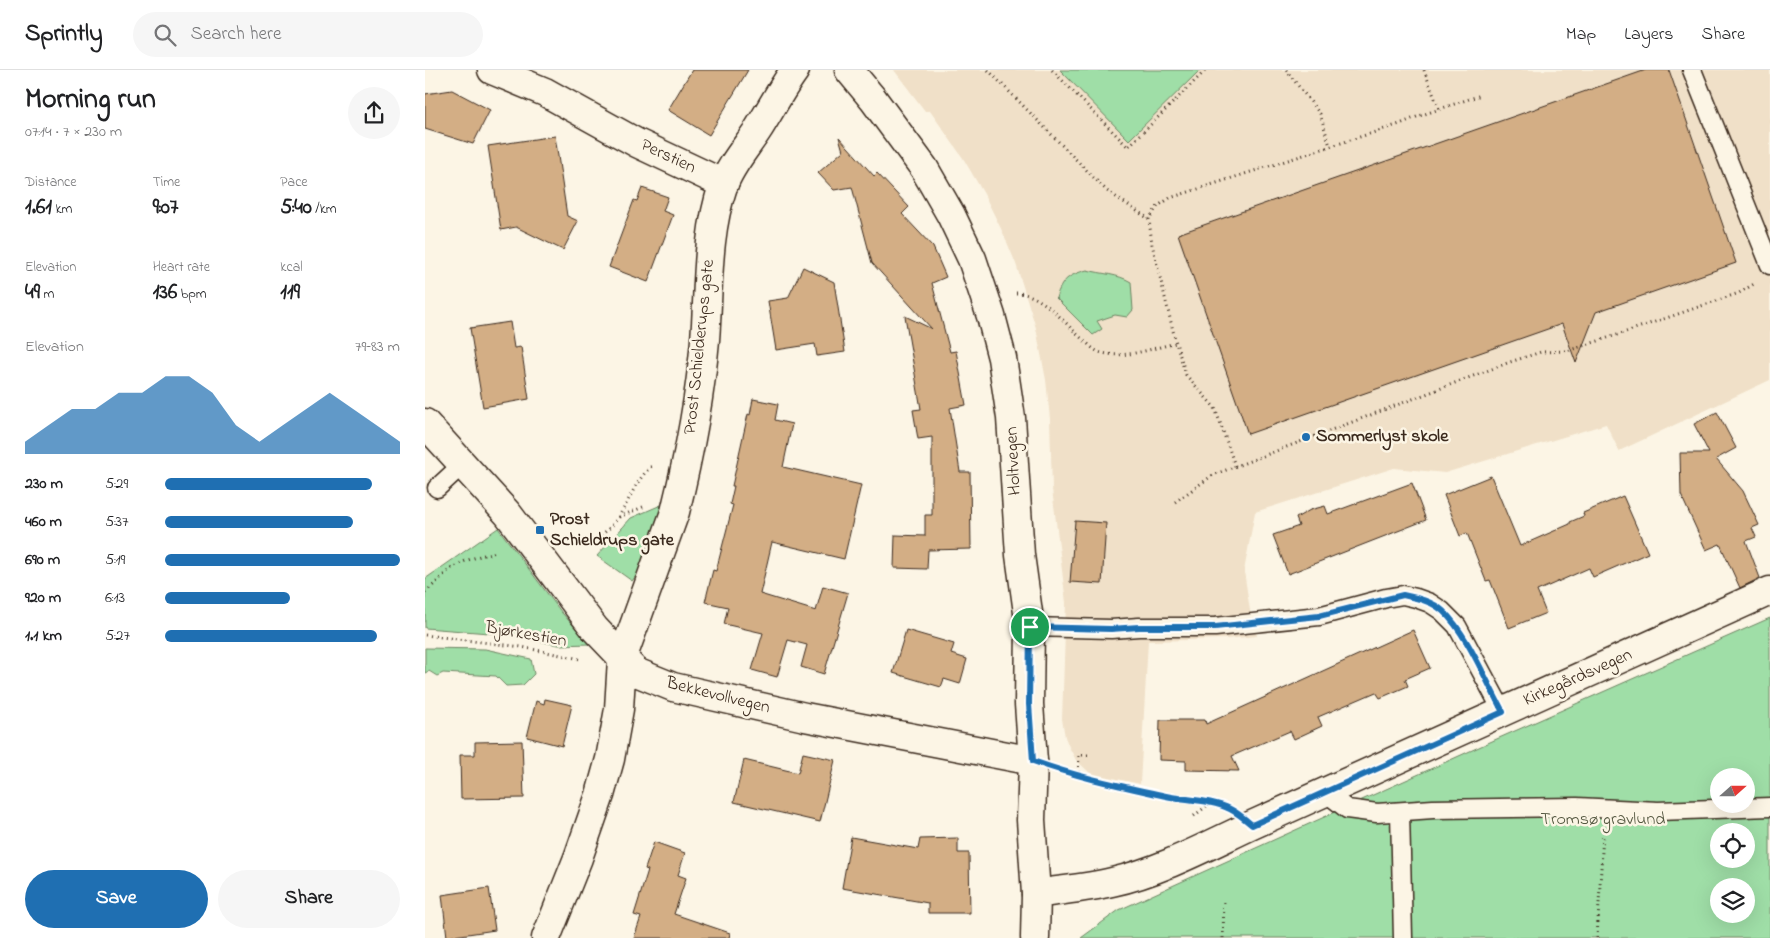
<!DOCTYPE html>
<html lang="en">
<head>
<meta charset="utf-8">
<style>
	:root { --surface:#fff; --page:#f6f6f6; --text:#202124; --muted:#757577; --line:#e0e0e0; --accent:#1f6fb2 }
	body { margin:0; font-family:"Indie Flower",sans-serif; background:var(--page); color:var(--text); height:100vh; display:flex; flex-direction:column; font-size:19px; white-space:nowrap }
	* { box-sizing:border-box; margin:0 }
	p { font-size:16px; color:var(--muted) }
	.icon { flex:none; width:28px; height:28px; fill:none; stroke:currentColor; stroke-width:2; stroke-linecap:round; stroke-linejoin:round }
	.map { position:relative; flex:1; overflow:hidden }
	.sheet { display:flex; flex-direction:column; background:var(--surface); width:425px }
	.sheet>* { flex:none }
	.needle { width:32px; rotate:69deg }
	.fabs { position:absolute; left:1285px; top:698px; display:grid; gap:10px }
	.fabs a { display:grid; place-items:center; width:45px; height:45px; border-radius:50%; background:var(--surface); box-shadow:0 5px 20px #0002; font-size:25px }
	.pin { position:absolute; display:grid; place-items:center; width:42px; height:42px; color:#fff; margin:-21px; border:2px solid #fff; border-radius:50%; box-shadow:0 1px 5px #0007 }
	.round { display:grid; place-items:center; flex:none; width:52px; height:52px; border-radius:26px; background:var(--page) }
	.head { display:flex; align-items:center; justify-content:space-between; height:85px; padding:0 25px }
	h1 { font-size:28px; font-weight:700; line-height:38px }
	.metrics { display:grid; grid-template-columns:repeat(3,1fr); gap:8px; height:85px; padding:5px 25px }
	.metrics div { display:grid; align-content:center }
	.metrics b { font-size:21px; font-weight:700 }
	.metrics small { font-size:14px; font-weight:400 }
	.metrics p { font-size:14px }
	.chart { height:140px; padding:10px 25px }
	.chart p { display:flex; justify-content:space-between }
	.chart svg { width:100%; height:90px; margin-top:5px; fill:var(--accent); opacity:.7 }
	.button { display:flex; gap:10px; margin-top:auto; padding:10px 25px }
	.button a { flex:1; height:58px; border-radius:30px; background:var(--accent); color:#fff; font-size:20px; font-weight:700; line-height:58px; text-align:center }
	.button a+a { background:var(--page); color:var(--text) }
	ul { padding:0 25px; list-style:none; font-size:16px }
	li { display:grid; grid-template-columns:80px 60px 1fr; align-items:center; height:38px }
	li i { height:12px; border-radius:6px; background:var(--accent) }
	header { display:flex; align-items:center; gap:30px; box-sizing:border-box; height:70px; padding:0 25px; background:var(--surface); border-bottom:1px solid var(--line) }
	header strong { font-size:24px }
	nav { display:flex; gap:28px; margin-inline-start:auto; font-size:18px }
	.search { width:350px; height:45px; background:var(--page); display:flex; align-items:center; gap:12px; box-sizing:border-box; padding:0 18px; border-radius:28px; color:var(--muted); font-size:19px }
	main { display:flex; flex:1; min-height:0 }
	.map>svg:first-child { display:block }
</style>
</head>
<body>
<header>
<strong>Sprintly</strong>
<div class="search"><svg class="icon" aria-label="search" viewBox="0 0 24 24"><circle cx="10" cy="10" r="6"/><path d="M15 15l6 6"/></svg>Search here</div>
<nav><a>Map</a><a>Layers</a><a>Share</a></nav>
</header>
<main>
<section class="sheet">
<div class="head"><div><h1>Morning run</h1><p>07:14 · 7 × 230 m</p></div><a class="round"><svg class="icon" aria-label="share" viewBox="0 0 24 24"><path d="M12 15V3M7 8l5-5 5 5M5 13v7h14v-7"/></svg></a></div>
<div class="metrics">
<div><p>Distance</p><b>1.61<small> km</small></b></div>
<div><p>Time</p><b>9:07</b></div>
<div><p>Pace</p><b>5:40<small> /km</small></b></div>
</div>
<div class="metrics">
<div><p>Elevation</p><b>49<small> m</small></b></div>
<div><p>Heart rate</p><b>136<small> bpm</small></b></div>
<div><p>kcal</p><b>119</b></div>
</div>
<div class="chart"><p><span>Elevation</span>79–83 m</p>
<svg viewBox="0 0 160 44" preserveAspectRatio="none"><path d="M0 44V38L10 30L20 22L30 22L40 14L50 14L60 6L70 6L80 14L90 30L100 38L110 30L120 22L130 14L140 22L150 30L160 38V44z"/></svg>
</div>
<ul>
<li><b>230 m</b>5:29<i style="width:88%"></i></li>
<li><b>460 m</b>5:37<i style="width:80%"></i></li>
<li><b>690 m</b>5:19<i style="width:100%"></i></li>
<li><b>920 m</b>6:13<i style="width:53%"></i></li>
<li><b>1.1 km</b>5:27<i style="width:90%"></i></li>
</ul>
<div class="button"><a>Save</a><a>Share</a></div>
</section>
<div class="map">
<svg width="1345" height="868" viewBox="0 0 1345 868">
	<rect width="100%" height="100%" fill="#fcf5e5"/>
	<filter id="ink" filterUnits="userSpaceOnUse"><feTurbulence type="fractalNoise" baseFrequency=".02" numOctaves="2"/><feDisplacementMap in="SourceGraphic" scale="10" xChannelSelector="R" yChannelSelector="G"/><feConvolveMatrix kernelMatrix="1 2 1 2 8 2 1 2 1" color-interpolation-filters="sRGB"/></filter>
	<g filter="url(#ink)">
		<polygon fill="#f0e0c8" points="469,0 1345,0 1345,310 1194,381 1181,354 1020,403 969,398 830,442 819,501 826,547 832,566 801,569 723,571 715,714 665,703 651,690 644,677 640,667 637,649 641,533 627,419 625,349 621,310 611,258 591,194 579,165 559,124 538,88 505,41 500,41"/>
		<g fill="#9fdea7" stroke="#6d8462" fill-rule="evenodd">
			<polygon points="635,0 775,0 704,70"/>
			<path d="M662,200C677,204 693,204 706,212L708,240L702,247L690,245L672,251L677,259L668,265L631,228C637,209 644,205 662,200Z"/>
			<polygon points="236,435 227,485 207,511 172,486 206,448"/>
			<polygon points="73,458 137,543 165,574 134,575 77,564 0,558 0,509"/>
			<path d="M1345,548V868H656L694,840L1065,672ZM1294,706H1321V734H1294ZM1294,761H1321V789H1294ZM1294,816H1321V844H1294Z"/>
			<polygon points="0,578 60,579 106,589 109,604 98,615 81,616 71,606 18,603 12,606 4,601 0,603"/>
		</g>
		<g fill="#d3ae85" stroke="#3b2a1e">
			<polygon points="267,0 323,0 284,65 243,40"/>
			<polygon points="1221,0 1244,0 1311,193 1171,242 1151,293 1137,254 823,364 753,164"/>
			<polygon points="27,20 65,40 48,74 0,59 0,24"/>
			<polygon points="130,66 142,146 153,151 138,180 91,157 76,160 63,76"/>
			<polygon points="414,67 449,106 452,103 484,137 477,144 508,177 521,207 507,213 525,282 531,281 541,335 525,338 535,402 545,402 546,479 503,480 502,499 469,498 470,465 500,466 500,445 507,445 507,367 493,369 488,340 496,339 480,246 507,259 447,193 427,117 409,120 393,103 418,81"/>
			<polygon points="217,118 243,127 238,141 248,145 223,212 184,197 209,130 212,131"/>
			<polygon points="378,197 409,212 420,282 392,286 390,274 351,280 343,231 363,228"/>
			<polygon points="85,252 89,278 96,277 104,329 58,337 45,258"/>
			<polygon points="328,329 353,334 350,350 367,354 358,397 436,415 419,489 347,472 335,524 391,541 398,516 423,523 399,604 376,597 382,575 363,570 352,607 327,600 338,563 299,554 303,537 280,532 288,500 291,501 308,435 305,434 309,416 307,416 323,344 325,345"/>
			<polygon points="1292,342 1311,378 1291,389 1318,421 1334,455 1327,458 1331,467 1321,471 1335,508 1315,518 1295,474 1281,480 1256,425 1255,383 1284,383 1269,354"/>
			<polygon points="1066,406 1095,476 1145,454 1145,452 1159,446 1158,443 1198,426 1223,483 1168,507 1164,498 1112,521 1121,543 1084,558 1065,510 1061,511 1042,463 1035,466 1019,425"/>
			<polygon points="987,413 1001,450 863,504 848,465 874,456 871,448 885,440 900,436 903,444"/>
			<polygon points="650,451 681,453 677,514 645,512"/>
			<polygon points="481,560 529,574 526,584 542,589 535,614 519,609 516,617 468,603"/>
			<polygon points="988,560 1005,598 980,609 983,616 955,628 951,622 893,647 897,656 869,669 865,661 807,686 814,701 761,700 761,691 734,690 735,650 780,650 781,654"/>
			<polygon points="120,629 147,635 137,676 102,667 111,631 119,634"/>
			<polygon points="97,671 99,728 36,729 35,685 50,685 50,672"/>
			<polygon points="378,683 410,690 395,752 309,732 319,690 373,703"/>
			<polygon points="426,767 493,779 495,769 533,768 533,783 544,783 545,843 503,843 503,833 417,818"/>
			<polygon points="229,772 260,783 253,805 261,808 249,844 305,863 304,868 209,868 216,847 209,845 223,800 220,799"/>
			<polygon points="64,818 70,860 22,867 17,825"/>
		</g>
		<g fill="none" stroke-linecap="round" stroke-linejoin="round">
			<g stroke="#3b2a1e" stroke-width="21">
				<g id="lane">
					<polyline points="1267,0 1345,195"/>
					<polyline points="12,418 38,394"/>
					<polyline points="605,557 686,559 714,557 790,557 894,546 961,528 978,525 991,528 1005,533 1017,541 1032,556 1078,642"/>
					<polyline points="900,722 922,739 952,743 1008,739 1152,737 1233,741 1345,737"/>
					<polyline points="975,742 978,868"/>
				</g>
			</g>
			<g stroke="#3b2a1e" stroke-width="31">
				<g id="street">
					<polyline points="67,0 120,22 212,73 299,114"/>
					<polyline points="424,0 448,29 499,98 526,145 547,189 566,246 577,288 586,348 595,485 605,557 604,634 608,691 606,750 611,824"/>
					<polyline points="0,353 83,444 170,559 211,602 248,617 380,647 608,691"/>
					<path d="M121,868L153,788L175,725L185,689L194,639L197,589L250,442C264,385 275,328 280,270C284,218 281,166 298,116C305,96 320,79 332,61C345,41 356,19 370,0"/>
				</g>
			</g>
			<g stroke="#3b2a1e" stroke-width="31">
				<path id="secondary" d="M610,868L611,824C636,820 662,818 687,812C736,801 782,776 827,755L1345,521"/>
			</g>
			<g stroke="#3b2a1e" stroke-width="3" stroke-dasharray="1 4" stroke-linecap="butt">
				<polyline points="563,0 682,121 724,149"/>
				<polyline points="627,0 703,77 781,0"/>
				<polyline points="861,0 895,44 905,76"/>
				<polyline points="999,0 1014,39"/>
				<path d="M591,223C619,223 641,256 662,273C667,278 671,282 678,283C701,289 728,278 751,273"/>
				<polyline points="810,396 790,338 761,305 751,273 727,174 724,149 733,136 745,128 975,54 994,46 1056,25"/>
				<polyline points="750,432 788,405 1085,292 1116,282 1142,281 1195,264 1314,223 1329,214"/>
				<polyline points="194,447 218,437"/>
				<path d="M148,476C158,473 171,470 180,462C202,444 206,413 228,395"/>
				<path d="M0,522C10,515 18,504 27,498C39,490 57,485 72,482"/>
				<polyline points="0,565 97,577 155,589"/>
				<polyline points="639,703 749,728 794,735"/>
				<polyline points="653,707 654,685 663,685"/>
				<polyline points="769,746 784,734"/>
				<polyline points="798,868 799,828"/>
				<polyline points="1172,868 1178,764"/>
			</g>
			<use href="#lane" stroke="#fcf5e5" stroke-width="18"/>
			<use href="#street" stroke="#fcf5e5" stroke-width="28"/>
			<use href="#secondary" stroke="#fcf5e5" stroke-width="28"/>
		</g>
	</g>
	<g fill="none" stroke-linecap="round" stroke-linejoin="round" filter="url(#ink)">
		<g stroke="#fff" stroke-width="10">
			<path id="route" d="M978,525C992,528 1007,531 1018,541C1042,563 1062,613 1078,642L827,755C820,749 813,743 805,739C788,730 761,730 741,726C696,716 652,707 608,691L604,634L605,557L686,559L714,557H790L894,546Z"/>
		</g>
		<use href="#route" stroke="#1f6fb2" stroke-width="6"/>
	</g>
	<g fill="#1f6fb2" stroke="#fcf5e5" stroke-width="2">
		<circle cx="881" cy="367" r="5"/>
		<rect x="110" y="455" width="10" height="10" rx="2.5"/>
	</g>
	<g text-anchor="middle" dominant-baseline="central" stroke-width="5" stroke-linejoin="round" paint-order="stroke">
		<g font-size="18" fill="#3b2a1e" stroke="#fcf5e5">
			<text transform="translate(243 87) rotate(25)">Perstien</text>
			<text transform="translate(275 277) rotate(-84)">Prost Schielderups gate</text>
			<text transform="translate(589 391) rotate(-93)">Holtvegen</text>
			<text transform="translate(101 565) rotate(10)">Bjørkestien</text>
			<text transform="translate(1153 608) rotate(-24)">Kirkegårdsvegen</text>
			<text transform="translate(293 626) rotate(14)">Bekkevollvegen</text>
		</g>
		<g font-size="18" font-weight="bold" fill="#3b2a1e" stroke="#fcf5e5" text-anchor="start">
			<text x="891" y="367">Sommerlyst skole</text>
			<text x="125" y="450">Prost<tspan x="125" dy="21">Schieldrups gate</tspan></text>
		</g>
		<g font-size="18" fill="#545740" stroke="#fcf5e5">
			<text x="1178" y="750">Tromsø gravlund</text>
		</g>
	</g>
</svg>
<div class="fabs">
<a><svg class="needle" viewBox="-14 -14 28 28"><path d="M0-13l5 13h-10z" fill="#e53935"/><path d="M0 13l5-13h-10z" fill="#757577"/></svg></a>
<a><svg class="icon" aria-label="locate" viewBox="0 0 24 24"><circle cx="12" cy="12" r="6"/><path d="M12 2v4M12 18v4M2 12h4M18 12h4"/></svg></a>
<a><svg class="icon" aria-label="layers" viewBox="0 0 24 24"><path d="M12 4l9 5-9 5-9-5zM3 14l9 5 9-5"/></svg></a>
</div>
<div class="pin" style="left:605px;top:557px;background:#1e9e55"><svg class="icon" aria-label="arrive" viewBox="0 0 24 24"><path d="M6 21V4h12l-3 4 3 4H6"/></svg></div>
</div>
</main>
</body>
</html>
